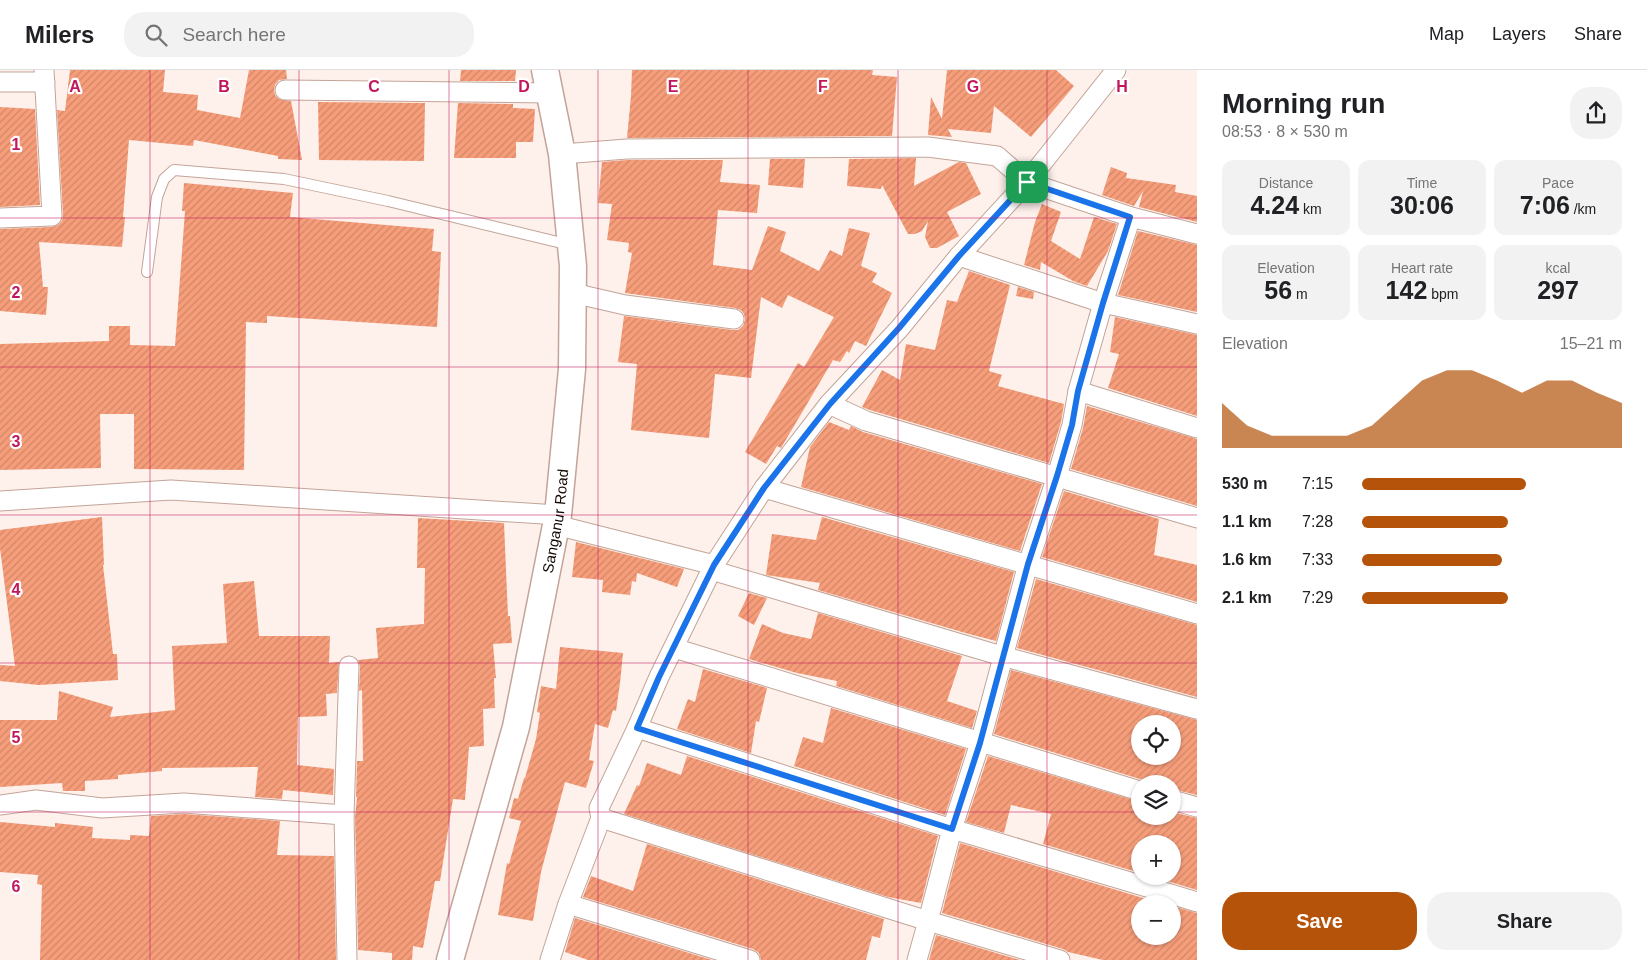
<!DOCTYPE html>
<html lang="en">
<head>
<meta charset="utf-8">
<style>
	:root { --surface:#fff; --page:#f2f2f2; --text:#202124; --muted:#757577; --line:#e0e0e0; --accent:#b45309 }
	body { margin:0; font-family:Arial,sans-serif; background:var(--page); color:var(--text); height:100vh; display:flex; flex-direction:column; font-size:19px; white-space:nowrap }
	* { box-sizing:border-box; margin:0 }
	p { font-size:16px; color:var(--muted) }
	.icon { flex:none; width:28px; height:28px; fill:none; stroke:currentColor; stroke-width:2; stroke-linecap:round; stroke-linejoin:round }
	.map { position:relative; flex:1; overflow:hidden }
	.side { display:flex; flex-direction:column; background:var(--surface); width:450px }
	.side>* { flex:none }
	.fabs { position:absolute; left:1131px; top:645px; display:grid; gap:10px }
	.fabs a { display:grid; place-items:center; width:50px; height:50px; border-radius:50%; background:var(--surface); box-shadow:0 1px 4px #0004; font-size:25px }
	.pin { position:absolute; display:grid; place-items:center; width:42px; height:42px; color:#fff; margin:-21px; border-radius:10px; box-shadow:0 2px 8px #0006 }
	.round { display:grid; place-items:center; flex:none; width:52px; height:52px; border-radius:20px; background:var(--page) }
	.summary { display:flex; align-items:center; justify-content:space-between; height:85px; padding:0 25px }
	h1 { font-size:28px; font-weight:700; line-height:38px }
	.figures { display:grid; grid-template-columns:repeat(3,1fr); gap:8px; height:85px; padding:5px 25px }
	.figures div { display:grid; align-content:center; border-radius:12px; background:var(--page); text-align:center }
	.figures b { font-size:25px; font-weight:700 }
	.figures small { font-size:14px; font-weight:400 }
	.figures p { font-size:14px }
	.chart { height:140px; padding:10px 25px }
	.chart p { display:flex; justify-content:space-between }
	.chart svg { width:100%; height:90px; margin-top:5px; fill:var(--accent); opacity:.7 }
	.primary-button { display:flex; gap:10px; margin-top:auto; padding:10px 25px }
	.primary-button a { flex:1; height:58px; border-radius:20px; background:var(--accent); color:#fff; font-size:20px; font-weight:700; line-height:58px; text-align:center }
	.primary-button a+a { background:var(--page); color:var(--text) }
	ul { padding:0 25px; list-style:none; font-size:16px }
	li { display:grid; grid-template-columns:80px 60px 1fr; align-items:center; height:38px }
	li i { height:12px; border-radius:6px; background:var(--accent) }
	header { display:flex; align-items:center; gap:30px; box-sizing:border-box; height:70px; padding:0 25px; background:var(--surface); border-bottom:1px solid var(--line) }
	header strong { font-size:24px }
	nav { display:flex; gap:28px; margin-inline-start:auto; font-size:18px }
	.search { width:350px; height:45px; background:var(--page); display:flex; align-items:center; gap:12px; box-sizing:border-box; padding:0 18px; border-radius:20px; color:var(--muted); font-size:19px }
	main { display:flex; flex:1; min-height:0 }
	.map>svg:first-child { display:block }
</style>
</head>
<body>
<header>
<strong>Milers</strong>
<div class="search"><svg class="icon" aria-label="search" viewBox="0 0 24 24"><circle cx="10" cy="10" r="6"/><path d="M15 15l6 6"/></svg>Search here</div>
<nav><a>Map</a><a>Layers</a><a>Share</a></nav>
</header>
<main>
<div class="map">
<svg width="1197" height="890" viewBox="0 0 1197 890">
	<defs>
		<pattern id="building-hatch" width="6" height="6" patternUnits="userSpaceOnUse" patternTransform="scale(1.25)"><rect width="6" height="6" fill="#f69d7a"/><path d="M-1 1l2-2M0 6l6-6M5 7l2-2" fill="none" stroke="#d28668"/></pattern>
	</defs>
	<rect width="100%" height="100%" fill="#fef1ec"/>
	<g fill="url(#building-hatch)" fill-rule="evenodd">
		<polygon points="70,0 165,0 163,22 198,25 197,40 240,48 249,0 286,0 287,9 279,10 275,15 274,20 275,25 279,29 291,31 302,90 278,89 278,86 194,70 193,76 129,70 123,147 125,147 122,177 39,172 43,217 48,217 46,245 0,241 0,159 52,157 58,155 62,151 63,145 57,40 65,41"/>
		<polygon points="461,0 516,0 515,11 460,11"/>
		<polygon points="632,0 873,0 872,5 897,7 892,66 627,68 631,26"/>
		<polygon points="947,0 1056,0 1074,16 1031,67 994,36 991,63 948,59 952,67 928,65 931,27 942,49"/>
		<polygon points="318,32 425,33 424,91 319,90"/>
		<polygon points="458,33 513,34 513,38 535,39 533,72 516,72 516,88 454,88"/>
		<polygon points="0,37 35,39 40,135 0,137"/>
		<polygon points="916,88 914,116 959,92 966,93 981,124 947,142 959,166 937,178 930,178 925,167 928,151 922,161 915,164 908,164 882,115 881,119 847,116 849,89"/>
		<polygon points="770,89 805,89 803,118 768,115"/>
		<polygon points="627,90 723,90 720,112 760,115 757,143 718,140 713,195 752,200 768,156 786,162 780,181 819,201 830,180 842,186 849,158 870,163 861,196 877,203 872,212 892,223 866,276 855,271 849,283 847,281 840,292 833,290 781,378 777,376 766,394 745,382 798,293 804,297 834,247 788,225 782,238 761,227 751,308 715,304 709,368 631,360 637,294 618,292 624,246 733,260 738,260 743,256 745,250 744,244 741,240 735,238 625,223 632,183 628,182 629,173 607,170 612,134 598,133 602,92"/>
		<polygon points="1111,97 1127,103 1126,108 1176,115 1175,122 1197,126 1197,152 1139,137 1143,121 1134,136 1102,125"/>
		<polygon points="184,113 293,123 290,147 434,159 432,181 441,182 437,257 267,246 267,253 246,252 244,400 134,399 134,344 100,344 101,398 0,400 0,274 109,271 109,256 130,256 130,275 175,276 185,141 182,141"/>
		<polygon points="1042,134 1061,142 1051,171 1080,189 1094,147 1117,154 1108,181 1087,216 1073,211 1041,192 1040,200 1024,195 1035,152"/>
		<polygon points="1138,161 1197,175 1197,242 1118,225"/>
		<polygon points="969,201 1010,215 989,301 1002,305 998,316 1064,334 1061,352 1049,393 870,340 862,337 882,300 900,310 906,274 935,280 947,230 957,232"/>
		<polygon points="1018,217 1034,222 1033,229 1016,226"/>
		<polygon points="1115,247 1197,265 1197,346 1108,318 1119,284 1110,282"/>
		<polygon points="1087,336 1197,369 1197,436 1071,399 1083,358"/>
		<polygon points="829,352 849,360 851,356 863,362 1042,414 1020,481 801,417 810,377"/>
		<polygon points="1064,421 1159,449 1154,485 1197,495 1197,532 1042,487"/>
		<polygon points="102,447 104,495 103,495 113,584 117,584 118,610 39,615 0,611 0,595 15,596 0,478 0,460"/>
		<polygon points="822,447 1014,502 996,571 969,564 818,520 820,513 766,505 772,464 816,470"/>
		<polygon points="418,448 504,453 508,546 510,546 512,573 493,574 496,608 494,608 495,638 483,639 484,676 469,677 465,730 453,729 440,811 435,811 423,878 413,876 412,890 392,890 392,883 358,880 355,747 357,727 356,727 357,691 363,691 362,620 359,621 360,596 358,590 378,588 376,558 424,554 425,498 417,498"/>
		<polygon points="576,472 684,499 677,517 637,503 636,512 632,511 630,525 602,522 603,510 572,507"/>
		<polygon points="1036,509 1197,555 1197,627 1017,578"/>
		<polygon points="254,511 259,566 330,566 329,593 339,592 337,623 326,624 327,646 298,647 297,695 334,699 333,725 283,720 282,729 255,727 258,697 162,698 162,701 118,705 118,709 85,711 85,721 63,721 62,713 0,717 0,650 57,650 59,621 113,637 110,647 175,640 172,576 227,573 223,514"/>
		<polygon points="749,523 767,528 754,555 738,546"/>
		<polygon points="818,543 962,586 947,631 977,641 972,658 836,616 837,611 797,603 749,589 762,554 783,563 811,569"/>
		<polygon points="560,577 623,583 620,613 616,641 613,640 608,658 595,654 589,690 594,691 586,718 565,712 541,802 533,851 498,845 507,793 509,794 521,751 509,748 514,728 518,729 524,708 525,708 536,669 540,643 537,642 541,616 556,619"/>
		<polygon points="703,599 767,618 759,652 756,651 751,683 677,659 688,629 695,632"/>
		<path d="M1011,600L1197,650V725L1172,719V714H1149L1143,710L994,664ZM1140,654H1172V686H1140Z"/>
		<polygon points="831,638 966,679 945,745 794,696 803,667 823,673"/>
		<polygon points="687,686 938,766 921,833 888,827 624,744 637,715 639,716 647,693 681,705"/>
		<polygon points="988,686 1140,732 1140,746 1172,746 1172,742 1197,748 1197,820 1150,806 1172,806 1172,774 1140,774 1140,803 1043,774 1051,744 1011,735 1004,763 966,752"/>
		<polygon points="184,744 280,751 277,785 334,786 336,890 40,890 42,815 37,814 38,805 0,802 0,752 55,757 55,753 93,757 92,768 130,770 130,765 149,766 151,746"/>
		<polygon points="960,773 1163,834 1140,834 1140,866 1172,866 1172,836 1197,843 1197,890 1103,890 1068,882 1063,879 942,843"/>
		<polygon points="647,774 884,849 880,868 872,866 866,890 761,890 759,883 753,879 583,827 591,806 633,821"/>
		<polygon points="575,848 712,890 588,890 565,882"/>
		<polygon points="936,865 1020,890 929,890"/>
	</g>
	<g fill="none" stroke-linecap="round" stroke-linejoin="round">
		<g stroke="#c3a498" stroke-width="12">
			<polyline id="service" points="147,202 157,127 164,109 174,100 284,109 388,131 570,175"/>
		</g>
		<g stroke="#c3a498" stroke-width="21">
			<g id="minor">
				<polyline points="0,12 45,12"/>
				<polyline points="285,20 550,23"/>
				<polyline points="562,84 627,79 928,77 997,86 1027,112 1131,147 1103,233 1078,321 1072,355 1057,406 1028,494 980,673 952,759 928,851 917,890"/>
				<polyline points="1131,147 1197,164"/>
				<polyline points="0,148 52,146 44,0"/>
				<polyline points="959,186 1103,233 1197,254"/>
				<polyline points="573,223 625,235 734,249"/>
				<polyline points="1078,321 1197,358"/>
				<polyline points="829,334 866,351 1197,448"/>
				<polyline points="764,418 1197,544"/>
				<polyline points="0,431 171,420 558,445"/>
				<polyline points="556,455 714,495"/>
				<polyline points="711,500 1002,586 1197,639"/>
				<polyline points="674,578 1140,721"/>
				<polyline points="637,658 952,759 1197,832"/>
				<polyline points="1172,730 1197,737"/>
				<polyline points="0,735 36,730 102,738 184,733 344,745"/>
				<polyline points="601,748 928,851 1060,890"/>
				<polyline points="568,834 750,890"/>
				<polyline points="347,890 344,745 349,596"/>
				<polyline points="550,890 568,834 601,748 599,738 637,658 659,607 714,495 764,418 829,334 899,259 959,186 1027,112 1116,0"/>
			</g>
		</g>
		<g stroke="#c3a498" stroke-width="29">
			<g id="secondary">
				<path id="s1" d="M450,890L516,657L558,445L572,299L573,196L562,84L545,0"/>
			</g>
		</g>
		<use href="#service" stroke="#fff" stroke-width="10"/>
		<use href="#minor" stroke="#fff" stroke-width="19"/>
		<use href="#secondary" stroke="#fff" stroke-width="26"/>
	</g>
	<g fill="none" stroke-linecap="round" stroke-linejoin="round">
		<g stroke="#fff" stroke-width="10">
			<polygon id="route" points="1027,112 1130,147 1103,233 1078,321 1072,355 1057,406 1028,494 980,673 952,759 637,658 659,607 714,495 764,418 830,334 899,258 959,186"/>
		</g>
		<use href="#route" stroke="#1a73e8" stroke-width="6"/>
	</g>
	<path fill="none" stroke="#c2185b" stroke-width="1" stroke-opacity="0.55" d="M150,0V890M299,0V890M449,0V890M598,0V890M748,0V890M898,0V890M1047,0V890M0,148H1197M0,297H1197M0,445H1197M0,593H1197M0,742H1140M1172,742H1197"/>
	<g text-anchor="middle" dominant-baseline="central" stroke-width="4.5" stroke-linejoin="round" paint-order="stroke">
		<g font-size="15" fill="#140a06" stroke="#fff">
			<text stroke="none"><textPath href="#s1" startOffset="452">Sanganur Road</textPath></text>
		</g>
	</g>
	<g font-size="16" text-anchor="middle" font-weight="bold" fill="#c2185b" stroke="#fff" stroke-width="4.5" stroke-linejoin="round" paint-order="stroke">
		<text x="75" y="22">A</text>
		<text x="224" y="22">B</text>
		<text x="374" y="22">C</text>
		<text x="524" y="22">D</text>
		<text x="673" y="22">E</text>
		<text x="823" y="22">F</text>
		<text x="973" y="22">G</text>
		<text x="1122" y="22">H</text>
		<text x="16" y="80">1</text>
		<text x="16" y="228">2</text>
		<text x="16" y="377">3</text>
		<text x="16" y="525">4</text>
		<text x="16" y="673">5</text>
		<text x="16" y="822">6</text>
	</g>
</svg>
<div class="fabs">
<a><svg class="icon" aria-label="locate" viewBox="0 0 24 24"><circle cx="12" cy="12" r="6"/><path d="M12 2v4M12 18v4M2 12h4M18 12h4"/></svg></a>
<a><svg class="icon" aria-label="layers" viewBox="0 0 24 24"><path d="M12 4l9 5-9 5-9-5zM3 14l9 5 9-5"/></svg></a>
<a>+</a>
<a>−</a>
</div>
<div class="pin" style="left:1027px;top:112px;background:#1e9e55"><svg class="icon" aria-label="arrive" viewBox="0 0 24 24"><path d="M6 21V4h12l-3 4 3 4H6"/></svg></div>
</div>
<section class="side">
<div class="summary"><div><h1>Morning run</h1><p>08:53 · 8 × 530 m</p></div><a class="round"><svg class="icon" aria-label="share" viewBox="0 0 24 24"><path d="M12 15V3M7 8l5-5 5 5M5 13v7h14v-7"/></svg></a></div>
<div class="figures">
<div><p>Distance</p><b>4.24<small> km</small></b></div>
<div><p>Time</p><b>30:06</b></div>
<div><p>Pace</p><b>7:06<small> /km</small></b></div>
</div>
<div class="figures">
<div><p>Elevation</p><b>56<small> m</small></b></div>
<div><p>Heart rate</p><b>142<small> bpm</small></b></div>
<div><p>kcal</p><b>297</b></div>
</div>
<div class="chart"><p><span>Elevation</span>15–21 m</p>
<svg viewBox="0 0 160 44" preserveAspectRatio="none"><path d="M0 44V22L10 33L20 38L30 38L40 38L50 38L60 33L70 22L80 11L90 6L100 6L110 11L120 17L130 11L140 11L150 17L160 22V44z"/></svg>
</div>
<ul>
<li><b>530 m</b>7:15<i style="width:63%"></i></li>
<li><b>1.1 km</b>7:28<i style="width:56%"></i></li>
<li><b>1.6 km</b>7:33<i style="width:54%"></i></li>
<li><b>2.1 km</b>7:29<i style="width:56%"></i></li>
</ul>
<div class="primary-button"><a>Save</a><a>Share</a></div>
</section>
</main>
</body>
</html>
